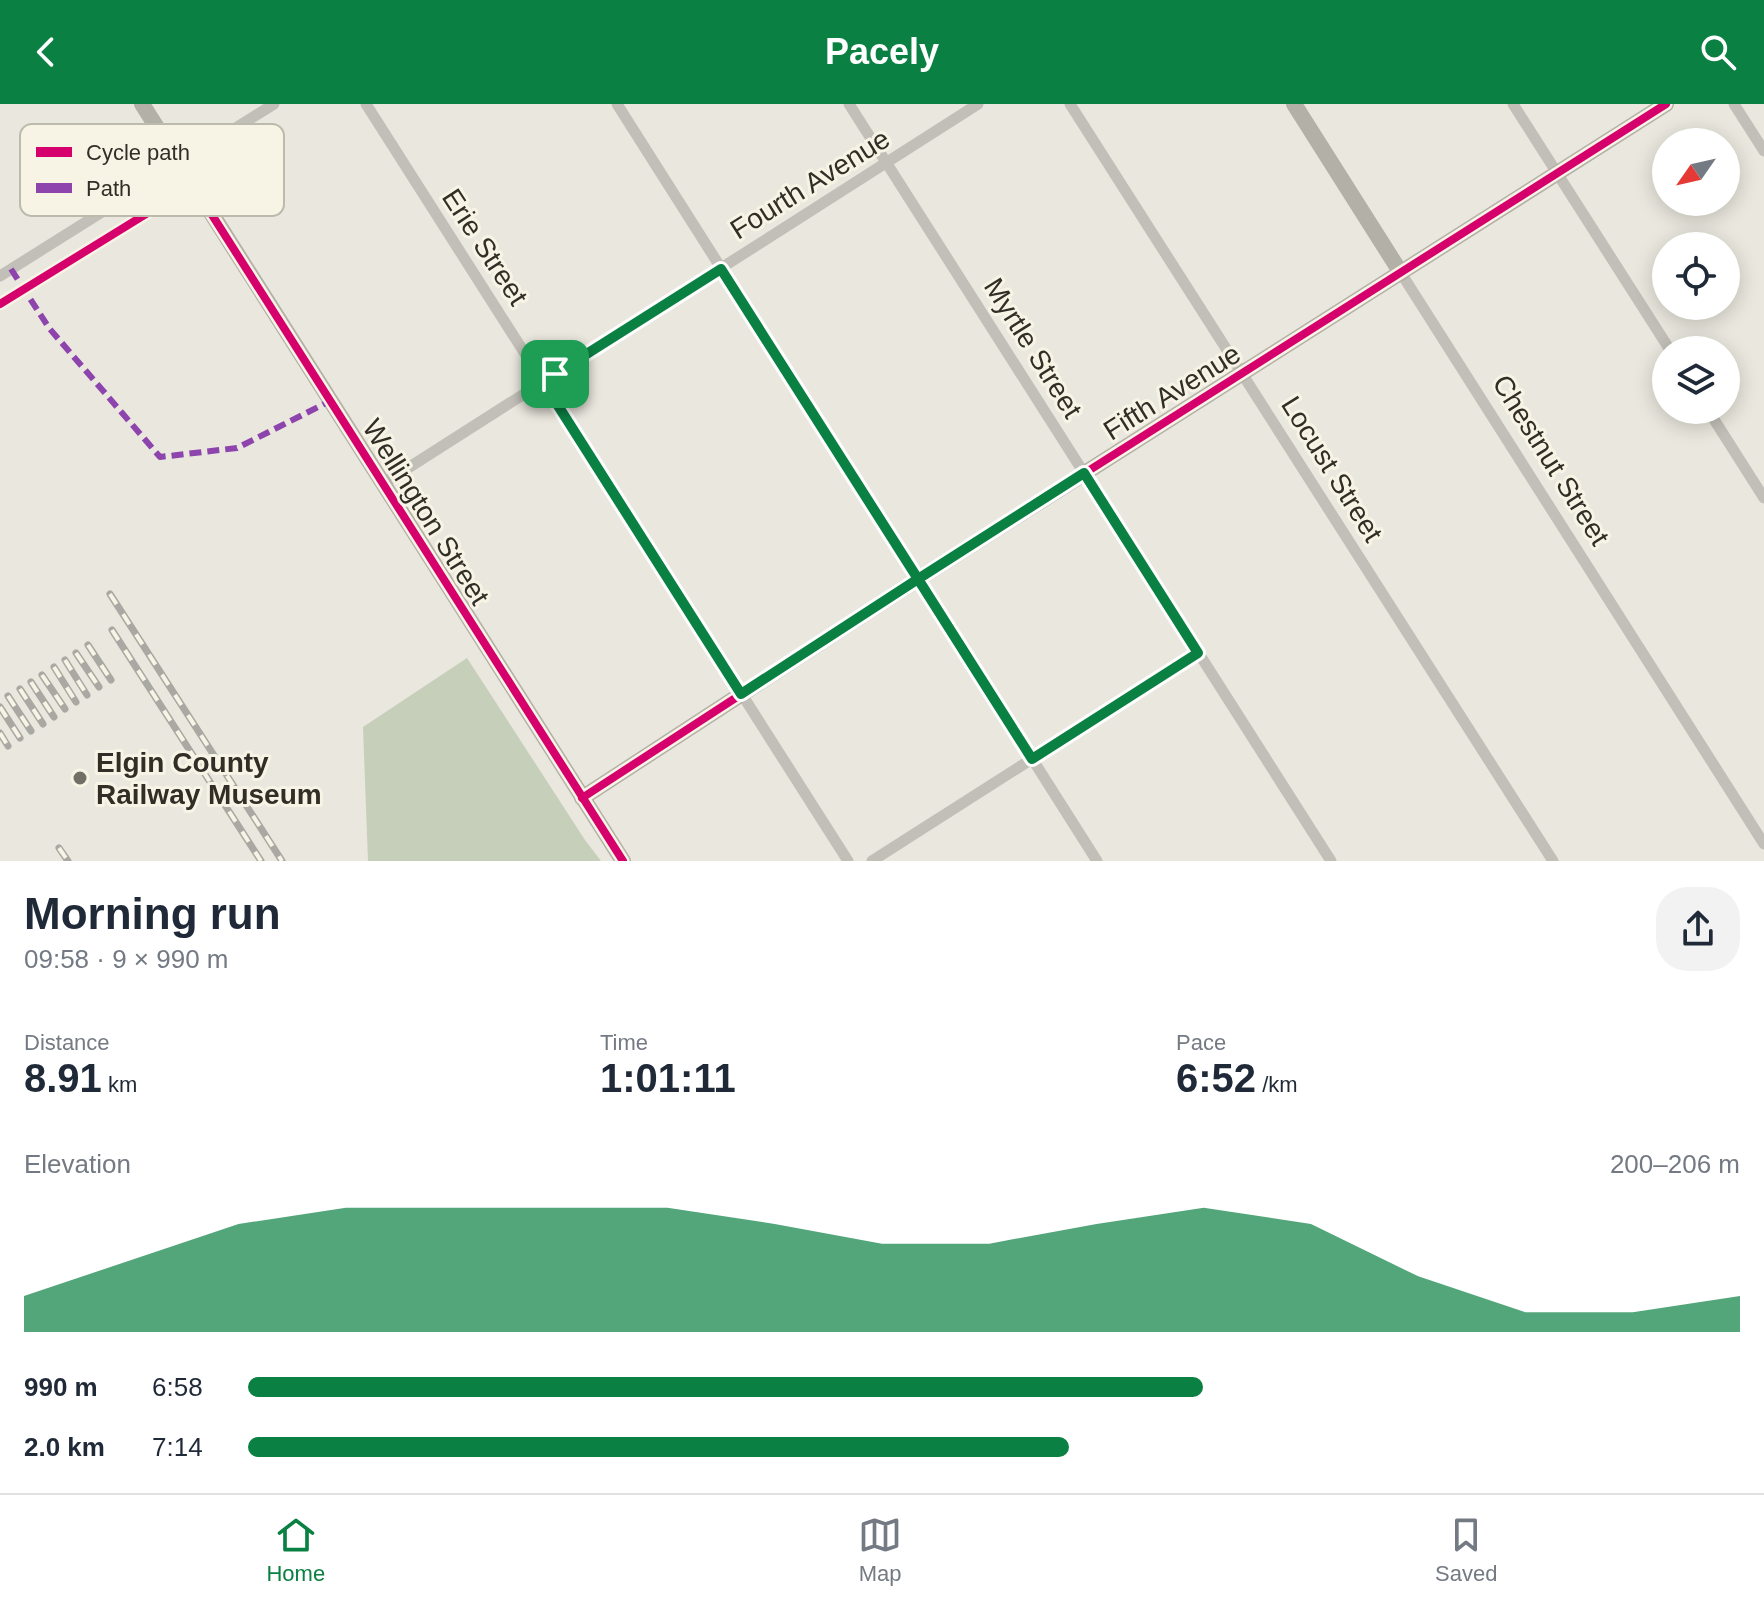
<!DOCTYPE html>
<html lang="en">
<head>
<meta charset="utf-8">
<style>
	:root { --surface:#fff; --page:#f2f2f3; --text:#1f2937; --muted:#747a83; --line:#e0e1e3; --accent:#0b8043 }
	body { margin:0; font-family:Helvetica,sans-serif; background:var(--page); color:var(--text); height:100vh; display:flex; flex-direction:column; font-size:30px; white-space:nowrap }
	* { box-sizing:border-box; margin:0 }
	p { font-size:26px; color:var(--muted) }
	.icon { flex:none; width:44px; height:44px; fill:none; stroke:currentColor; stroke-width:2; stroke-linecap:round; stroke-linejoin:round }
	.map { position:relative; height:757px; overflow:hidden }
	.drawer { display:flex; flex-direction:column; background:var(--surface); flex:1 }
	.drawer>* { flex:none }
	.needle { width:52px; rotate:236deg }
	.controls { position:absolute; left:1652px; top:24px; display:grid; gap:16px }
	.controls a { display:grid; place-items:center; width:88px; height:88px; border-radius:50%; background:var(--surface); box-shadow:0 4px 20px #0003; font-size:40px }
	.pin { position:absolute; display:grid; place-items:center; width:68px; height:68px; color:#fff; margin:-34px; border-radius:16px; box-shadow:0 4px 12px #0006 }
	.round { display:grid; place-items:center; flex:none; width:84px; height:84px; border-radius:32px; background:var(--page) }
	.head { display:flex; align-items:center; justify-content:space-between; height:136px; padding:0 24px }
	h1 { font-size:44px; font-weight:800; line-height:60px }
	.metrics { display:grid; grid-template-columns:repeat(3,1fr); gap:12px; height:136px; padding:8px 24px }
	.metrics div { display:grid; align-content:center }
	.metrics b { font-size:40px; font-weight:800 }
	.metrics small { font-size:22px; font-weight:400 }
	.metrics p { font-size:22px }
	.chart { height:224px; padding:16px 24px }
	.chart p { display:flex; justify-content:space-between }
	.chart svg { width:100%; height:144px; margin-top:8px; fill:var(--accent); opacity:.7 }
	ul { padding:0 24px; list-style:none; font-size:26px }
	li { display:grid; grid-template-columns:128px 96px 1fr; align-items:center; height:60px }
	li i { height:20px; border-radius:10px; background:var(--accent) }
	header { display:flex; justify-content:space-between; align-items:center; height:104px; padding:0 24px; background:var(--accent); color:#fff; font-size:36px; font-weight:800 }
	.dock { display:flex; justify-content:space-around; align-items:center; height:112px; border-top:2px solid var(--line); background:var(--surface); font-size:22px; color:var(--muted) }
	.dock a { display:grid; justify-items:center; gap:4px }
	.dock .active { color:var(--accent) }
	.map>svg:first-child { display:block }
</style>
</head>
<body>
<header><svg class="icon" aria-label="back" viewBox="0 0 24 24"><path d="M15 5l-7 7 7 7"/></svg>Pacely<svg class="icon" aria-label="search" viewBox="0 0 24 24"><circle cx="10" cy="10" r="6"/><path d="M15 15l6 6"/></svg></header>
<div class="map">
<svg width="1764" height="757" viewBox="0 0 1764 757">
	<rect width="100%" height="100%" fill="#eae7de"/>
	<polygon fill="#c6cfba" points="467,554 585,736 601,757 368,757 363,623"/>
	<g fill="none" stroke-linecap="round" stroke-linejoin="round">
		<g stroke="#c2bfb8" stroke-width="11">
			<polyline points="366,0 848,757"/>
			<polyline points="617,0 1097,757"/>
			<polyline points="849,0 1331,757"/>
			<polyline points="1070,0 1553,757"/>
			<polyline points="1513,0 1670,246"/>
			<polyline points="1734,0 1764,47"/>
			<polyline points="1401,169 1764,740"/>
			<polyline points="0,172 274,0"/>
			<polyline points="1708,306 1764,394"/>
			<polyline points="383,380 978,0"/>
			<polyline points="872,757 1198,549"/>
		</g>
		<g stroke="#b3b0a8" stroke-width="16">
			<polyline points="142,0 623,757"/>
			<polyline points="1294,0 1401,169"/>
			<polyline points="582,694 918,475 1666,0"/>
		</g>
		<g stroke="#aaa8a2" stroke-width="7">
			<g id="rail">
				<polyline points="110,490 282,757"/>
				<polyline points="112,526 261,757"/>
				<polyline points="88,541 111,576"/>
				<polyline points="76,549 99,583"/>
				<polyline points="65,556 87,591"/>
				<polyline points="54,563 76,598"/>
				<polyline points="42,571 65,605"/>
				<polyline points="31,578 54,613"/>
				<polyline points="20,585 43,620"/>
				<polyline points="8,592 31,627"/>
				<polyline points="0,603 20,634"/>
				<polyline points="0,629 8,642"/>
				<polyline points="59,744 68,757"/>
			</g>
		</g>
		<use href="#rail" stroke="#f7f4e6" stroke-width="4" stroke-dasharray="12" stroke-linecap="butt"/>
		<polyline stroke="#8e44ad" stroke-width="6" stroke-dasharray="12 6" stroke-linecap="butt" points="11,165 49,224 160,353 237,344 330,297"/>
		<g stroke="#f7f4e6" stroke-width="13">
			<g id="cycleway">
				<polyline points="0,200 193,81 623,757"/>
				<polyline points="582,694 918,475 1666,0"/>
			</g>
		</g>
		<use href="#cycleway" stroke="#d6006c" stroke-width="8"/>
	</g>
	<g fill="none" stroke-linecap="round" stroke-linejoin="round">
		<g stroke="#fff" stroke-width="16">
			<polyline id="route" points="555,270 543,278 741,590 918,475 1032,655 1198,549 1084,369 918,475 721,165 555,270"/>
		</g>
		<use href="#route" stroke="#0b8043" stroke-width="10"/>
	</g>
	<circle fill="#726f67" stroke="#f7f4e6" stroke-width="3" cx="80" cy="674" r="8"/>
	<g text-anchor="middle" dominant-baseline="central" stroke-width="6" stroke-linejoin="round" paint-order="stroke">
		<g font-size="28" fill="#322e27" stroke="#f7f4e6">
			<text transform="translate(810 80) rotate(-32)">Fourth Avenue</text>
			<text transform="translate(485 143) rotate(57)">Erie Street</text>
			<text transform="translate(1033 244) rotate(58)">Myrtle Street</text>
			<text transform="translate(1172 288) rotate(-32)">Fifth Avenue</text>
			<text transform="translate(1551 356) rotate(58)">Chestnut Street</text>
			<text transform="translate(1332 365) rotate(58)">Locust Street</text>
			<text transform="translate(426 408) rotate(58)">Wellington Street</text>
		</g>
		<g font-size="28" font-weight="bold" fill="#322e27" stroke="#f7f4e6" text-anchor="start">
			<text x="96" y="658">Elgin County<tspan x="96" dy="32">Railway Museum</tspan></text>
		</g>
	</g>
	<rect x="20" y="20" width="264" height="92" rx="12" fill="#f7f4e6" stroke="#bcb9ad" stroke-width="2"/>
	<rect x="36" y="43" width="36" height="10" fill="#d6006c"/>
	<rect x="36" y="79" width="36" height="10" fill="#8e44ad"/>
	<g font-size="22" fill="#322e27">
		<text x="86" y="56">Cycle path</text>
		<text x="86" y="92">Path</text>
	</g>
</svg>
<div class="controls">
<a><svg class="needle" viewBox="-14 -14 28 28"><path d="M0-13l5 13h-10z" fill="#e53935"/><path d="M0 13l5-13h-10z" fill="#747a83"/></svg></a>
<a><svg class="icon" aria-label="locate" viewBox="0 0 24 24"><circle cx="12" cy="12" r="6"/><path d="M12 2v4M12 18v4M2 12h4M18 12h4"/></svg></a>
<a><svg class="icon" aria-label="layers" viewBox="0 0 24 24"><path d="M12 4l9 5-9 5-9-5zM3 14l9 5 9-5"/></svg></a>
</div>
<div class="pin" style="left:555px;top:270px;background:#1e9e55"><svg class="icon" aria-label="arrive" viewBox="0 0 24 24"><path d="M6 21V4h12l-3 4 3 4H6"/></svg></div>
</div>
<section class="drawer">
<div class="head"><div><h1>Morning run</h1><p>09:58 · 9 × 990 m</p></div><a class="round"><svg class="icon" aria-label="share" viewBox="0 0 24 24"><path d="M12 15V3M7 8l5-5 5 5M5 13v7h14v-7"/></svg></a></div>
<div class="metrics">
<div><p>Distance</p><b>8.91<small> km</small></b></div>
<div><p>Time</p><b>1:01:11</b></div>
<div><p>Pace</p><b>6:52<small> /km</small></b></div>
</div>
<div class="chart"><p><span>Elevation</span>200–206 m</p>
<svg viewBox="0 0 160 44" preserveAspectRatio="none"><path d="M0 44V33L10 22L20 11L30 6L40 6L50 6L60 6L70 11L80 17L90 17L100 11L110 6L120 11L130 27L140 38L150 38L160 33V44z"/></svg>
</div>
<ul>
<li><b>990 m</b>6:58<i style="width:64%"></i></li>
<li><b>2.0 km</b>7:14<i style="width:55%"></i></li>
</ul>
</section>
<nav class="dock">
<a class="active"><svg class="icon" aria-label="home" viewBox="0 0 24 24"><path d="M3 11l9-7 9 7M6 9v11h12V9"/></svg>Home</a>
<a><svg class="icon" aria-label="map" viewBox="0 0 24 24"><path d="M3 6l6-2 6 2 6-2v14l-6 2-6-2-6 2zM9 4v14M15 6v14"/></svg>Map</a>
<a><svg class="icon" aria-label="saved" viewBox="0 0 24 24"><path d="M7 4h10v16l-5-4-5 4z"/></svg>Saved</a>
</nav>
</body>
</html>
